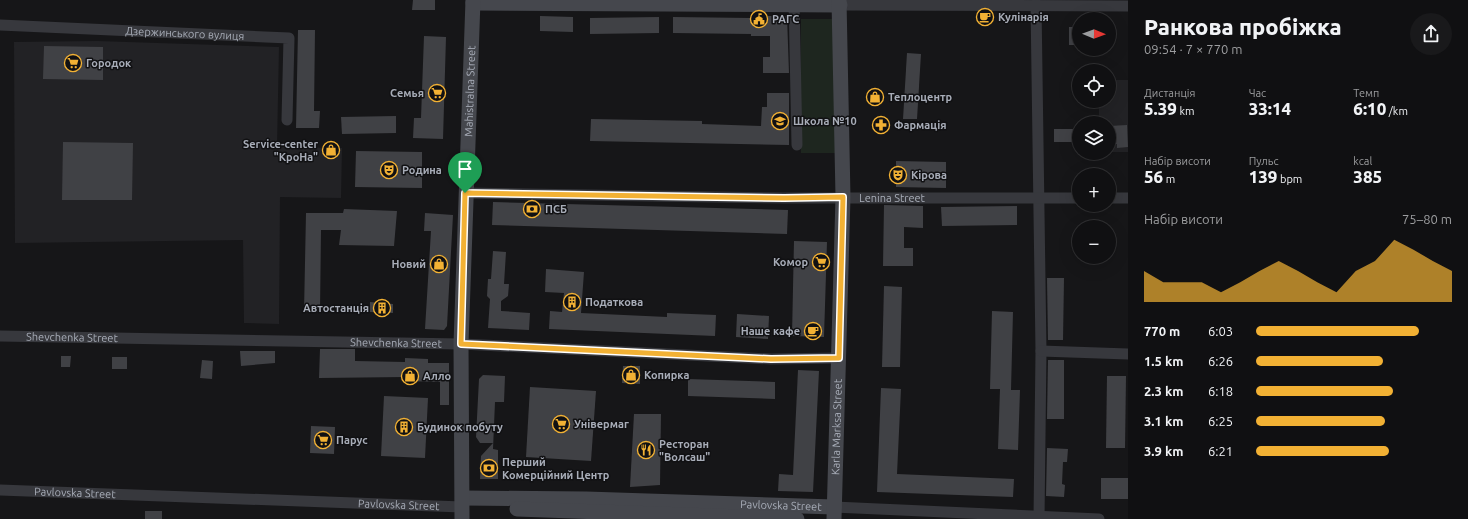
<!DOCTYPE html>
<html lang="uk">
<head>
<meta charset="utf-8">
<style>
	:root { --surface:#101012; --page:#19191b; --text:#f1f3f6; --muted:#9c9d9f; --line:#303032; --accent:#f2b134 }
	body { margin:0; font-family:Ubuntu,sans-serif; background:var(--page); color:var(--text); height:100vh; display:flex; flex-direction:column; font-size:15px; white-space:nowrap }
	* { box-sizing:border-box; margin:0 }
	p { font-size:13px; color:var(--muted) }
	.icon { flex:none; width:22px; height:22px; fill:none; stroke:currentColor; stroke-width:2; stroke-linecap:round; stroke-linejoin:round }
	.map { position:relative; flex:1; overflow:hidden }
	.sheet { display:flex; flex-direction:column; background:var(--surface); width:340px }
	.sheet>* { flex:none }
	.needle { width:26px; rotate:91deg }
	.controls { position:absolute; left:1072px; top:12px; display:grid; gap:8px }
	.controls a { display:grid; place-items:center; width:44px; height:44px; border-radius:50%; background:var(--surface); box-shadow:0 4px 16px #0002,0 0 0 1px var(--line); font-size:20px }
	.pin { position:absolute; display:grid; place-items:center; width:34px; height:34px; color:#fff; margin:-41px -17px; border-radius:50% 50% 50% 0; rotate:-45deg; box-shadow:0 0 4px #0007 }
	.pin .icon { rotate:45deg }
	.round { display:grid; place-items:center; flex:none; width:42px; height:42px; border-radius:21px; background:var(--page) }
	.overview { display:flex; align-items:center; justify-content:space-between; height:68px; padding:0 16px }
	h1 { font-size:22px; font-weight:800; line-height:30px }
	.figures { display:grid; grid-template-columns:repeat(3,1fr); gap:6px; height:68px; padding:4px 16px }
	.figures div { display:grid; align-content:center }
	.figures b { font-size:17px; font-weight:800 }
	.figures small { font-size:11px; font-weight:400 }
	.figures p { font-size:11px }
	.chart { height:112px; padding:8px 16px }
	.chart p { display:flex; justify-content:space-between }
	.chart svg { width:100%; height:72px; margin-top:4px; fill:var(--accent); opacity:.7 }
	ul { padding:0 16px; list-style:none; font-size:13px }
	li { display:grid; grid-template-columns:64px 48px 1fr; align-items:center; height:30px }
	li i { height:10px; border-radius:5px; background:var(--accent) }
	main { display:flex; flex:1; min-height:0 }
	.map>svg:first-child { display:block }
</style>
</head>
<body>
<main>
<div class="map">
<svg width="1128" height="519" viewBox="0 0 1128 519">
	<rect width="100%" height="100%" fill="#161618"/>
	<g fill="#222225">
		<polygon points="97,41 279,47 277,147 342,148 341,198 280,197 279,324 244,323 243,240 15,243 14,42"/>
		<polygon points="1109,80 1128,80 1128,152 1109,152 1109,123 1099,123 1099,101 1109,101"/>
	</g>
	<rect fill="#1e261f" x="801" y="19" width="36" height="134"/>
	<g fill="#404145">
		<polygon points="413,0 435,0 435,10 412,10"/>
		<polygon points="540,16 573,17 573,32 540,31"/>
		<polygon points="751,16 787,16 789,73 763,73 763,57 770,57 770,36 751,36 751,34 673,33 673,17 751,18"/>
		<polygon points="659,17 659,33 590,34 590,18"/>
		<rect x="1069" y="27" width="10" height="18"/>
		<polygon points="298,30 315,30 314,111 320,111 319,128 296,128"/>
		<polygon points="424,36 446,37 443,139 413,138 414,118 421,118"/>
		<polygon points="44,46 103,47 103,80 43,79"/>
		<polygon points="907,53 921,54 917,119 903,119"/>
		<polygon points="767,93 789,93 789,145 590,141 591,119 702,121 702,124 761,126 762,107 767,107"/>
		<polygon points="396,116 396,133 342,134 341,117"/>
		<polygon points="1127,125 1128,147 1117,148 1117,144 1110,144 1109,126"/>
		<rect x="1054" y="129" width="25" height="13"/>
		<polygon points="63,142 133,143 132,200 62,200"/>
		<polygon points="356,151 422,152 422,188 355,187"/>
		<polygon points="896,161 946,162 946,188 896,187"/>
		<polygon points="493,202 788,210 787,234 492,225"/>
		<polygon points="884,205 923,206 923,228 904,227 904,248 913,248 913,266 883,266"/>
		<polygon points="1017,206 1017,225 942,226 941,207"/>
		<polygon points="344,209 397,211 394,246 339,245 341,230 321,230 320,312 304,312 306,213 343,213"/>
		<polygon points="425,213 453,215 447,326 444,330 425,329 431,231 424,231"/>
		<polygon points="794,241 827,242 824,337 792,336"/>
		<polygon points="493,251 506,252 504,284 509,284 508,296 501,301 501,311 530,313 529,330 488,328 490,299 487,296 488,279 491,279"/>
		<polygon points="546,269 584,272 581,313 667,317 667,313 716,315 715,336 549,329 550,311 562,312 564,293 545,292"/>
		<polygon points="1047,278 1064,278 1063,340 1048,340"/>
		<polygon points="884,286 902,287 900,367 882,367"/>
		<polygon points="370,302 393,304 393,313 370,312"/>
		<polygon points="992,311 1013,312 1011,390 1020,390 1018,450 998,449 1000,389 990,389"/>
		<polygon points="737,314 769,316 768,339 736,337"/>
		<polygon points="320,349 355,349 355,361 405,362 405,358 428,359 428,363 449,363 449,405 440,405 440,382 405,381 405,377 319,378"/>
		<polygon points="240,351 275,351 275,363 241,366"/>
		<polygon points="61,356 71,356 70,367 61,367"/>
		<rect x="112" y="357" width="15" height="12"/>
		<polygon points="202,360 213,361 212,379 200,378"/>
		<polygon points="1048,360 1064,360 1064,419 1047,419"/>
		<polygon points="623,366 640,366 640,384 622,383"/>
		<polygon points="798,370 819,371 813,492 778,491 779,474 793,475"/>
		<polygon points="483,375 505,376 504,402 495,402 493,449 498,450 498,479 480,479 481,456 493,443 480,443 476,437 479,379"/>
		<polygon points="1107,376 1126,376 1125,448 1106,448"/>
		<polygon points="688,379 775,382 775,399 688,396"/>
		<polygon points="530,387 596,391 591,461 526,457"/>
		<polygon points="881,388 901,389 897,474 1014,479 1013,497 877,492"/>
		<polygon points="384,396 428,398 425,458 381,456"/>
		<polygon points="634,414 661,414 660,485 630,487"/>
		<polygon points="311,426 335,427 334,454 310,453"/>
		<polygon points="1047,448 1068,449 1067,462 1063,462 1062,484 1065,485 1064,497 1046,496"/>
		<rect x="1101" y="478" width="27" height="21"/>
		<rect x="145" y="511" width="17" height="8"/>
	</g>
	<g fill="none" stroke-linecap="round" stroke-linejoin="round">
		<g stroke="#37383d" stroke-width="11">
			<polyline points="794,0 797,145"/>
			<polyline points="1036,4 1041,351 1039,519"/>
			<polyline points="840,5 1128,6"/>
			<path id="s1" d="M0,25L289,38L287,120"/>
			<path id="s2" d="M465,193L784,198H1079"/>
			<polyline points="1109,198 1128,198"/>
			<path id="s3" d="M0,336L461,344L771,359L839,358"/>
			<polyline points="1041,351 1128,354"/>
			<path id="s4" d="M0,490L462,507"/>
			<polyline points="834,507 1099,519"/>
		</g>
		<g stroke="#45474d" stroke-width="15">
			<polyline points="473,3 840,5"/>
			<path id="s5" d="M463,498L586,499L834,507"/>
			<polyline points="517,509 797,519"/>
			<path id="s6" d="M462,519L461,344L473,0"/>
			<path id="s7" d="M834,519L843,197L839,0"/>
		</g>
	</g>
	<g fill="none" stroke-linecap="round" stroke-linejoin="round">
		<g stroke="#fff" stroke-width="8">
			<polygon id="route" points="465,193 784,198 843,197 839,358 771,359 461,344"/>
		</g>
		<use href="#route" stroke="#f2b134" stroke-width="5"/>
	</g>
	<defs>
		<g id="cafe-ring" transform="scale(0.9)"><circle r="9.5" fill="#111113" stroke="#f2b134" stroke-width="1.5"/><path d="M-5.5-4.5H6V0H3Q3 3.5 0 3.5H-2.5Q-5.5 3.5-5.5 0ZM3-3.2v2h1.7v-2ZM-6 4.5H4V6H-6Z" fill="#f2b134"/></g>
		<g id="civic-ring" transform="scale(0.9)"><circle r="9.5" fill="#111113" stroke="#f2b134" stroke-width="1.5"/><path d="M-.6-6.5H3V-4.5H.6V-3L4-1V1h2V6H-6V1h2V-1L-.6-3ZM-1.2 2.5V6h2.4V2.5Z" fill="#f2b134"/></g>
		<g id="supermarket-ring" transform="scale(0.9)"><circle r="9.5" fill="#111113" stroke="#f2b134" stroke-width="1.5"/><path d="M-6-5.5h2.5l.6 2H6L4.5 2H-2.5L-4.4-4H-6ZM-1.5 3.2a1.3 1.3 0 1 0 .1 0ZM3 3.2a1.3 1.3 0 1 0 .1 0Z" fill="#f2b134"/></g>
		<g id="shop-ring" transform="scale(0.9)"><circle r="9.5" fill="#111113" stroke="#f2b134" stroke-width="1.5"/><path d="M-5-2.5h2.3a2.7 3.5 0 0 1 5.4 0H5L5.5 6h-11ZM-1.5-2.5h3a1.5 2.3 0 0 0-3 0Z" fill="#f2b134"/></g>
		<g id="school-ring" transform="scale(0.9)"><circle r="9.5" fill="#111113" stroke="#f2b134" stroke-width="1.5"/><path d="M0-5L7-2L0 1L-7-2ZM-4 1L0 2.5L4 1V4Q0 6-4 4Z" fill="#f2b134"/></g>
		<g id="pharmacy-ring" transform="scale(0.9)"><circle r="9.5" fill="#111113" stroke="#f2b134" stroke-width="1.5"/><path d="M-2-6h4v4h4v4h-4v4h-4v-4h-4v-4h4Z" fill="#f2b134"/></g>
		<g id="theatre-ring" transform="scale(0.9)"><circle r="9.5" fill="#111113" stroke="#f2b134" stroke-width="1.5"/><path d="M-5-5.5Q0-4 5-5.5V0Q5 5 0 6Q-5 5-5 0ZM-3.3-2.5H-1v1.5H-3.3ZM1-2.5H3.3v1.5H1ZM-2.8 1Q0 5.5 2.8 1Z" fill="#f2b134"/></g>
		<g id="bank-ring" transform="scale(0.9)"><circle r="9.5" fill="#111113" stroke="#f2b134" stroke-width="1.5"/><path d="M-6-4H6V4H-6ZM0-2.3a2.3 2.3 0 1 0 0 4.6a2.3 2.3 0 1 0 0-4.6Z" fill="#f2b134"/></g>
		<g id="building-ring" transform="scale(0.9)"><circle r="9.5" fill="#111113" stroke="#f2b134" stroke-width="1.5"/><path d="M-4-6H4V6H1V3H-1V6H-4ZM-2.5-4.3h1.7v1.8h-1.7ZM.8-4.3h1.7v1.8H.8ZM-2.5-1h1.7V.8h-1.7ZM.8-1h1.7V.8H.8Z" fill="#f2b134"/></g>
		<g id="restaurant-ring" transform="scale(0.9)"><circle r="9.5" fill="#111113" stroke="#f2b134" stroke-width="1.5"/><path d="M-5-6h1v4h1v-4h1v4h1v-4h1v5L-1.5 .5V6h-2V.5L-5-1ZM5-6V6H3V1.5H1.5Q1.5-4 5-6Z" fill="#f2b134"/></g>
	</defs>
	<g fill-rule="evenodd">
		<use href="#cafe-ring" x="985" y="17"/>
		<use href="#civic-ring" x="759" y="19"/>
		<use href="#supermarket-ring" x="73" y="63"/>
		<use href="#supermarket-ring" x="437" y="93"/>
		<use href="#shop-ring" x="875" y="97"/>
		<use href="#school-ring" x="780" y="121"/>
		<use href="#pharmacy-ring" x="881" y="125"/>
		<use href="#shop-ring" x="331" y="150"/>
		<use href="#theatre-ring" x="389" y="170"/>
		<use href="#theatre-ring" x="898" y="175"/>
		<use href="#bank-ring" x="532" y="209"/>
		<use href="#supermarket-ring" x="821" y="262"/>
		<use href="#shop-ring" x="439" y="264"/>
		<use href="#building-ring" x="572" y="302"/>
		<use href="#building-ring" x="382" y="308"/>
		<use href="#cafe-ring" x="813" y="331"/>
		<use href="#shop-ring" x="631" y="375"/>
		<use href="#shop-ring" x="410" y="376"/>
		<use href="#supermarket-ring" x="561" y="424"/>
		<use href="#building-ring" x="404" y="427"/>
		<use href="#supermarket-ring" x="323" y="440"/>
		<use href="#restaurant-ring" x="646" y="450"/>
		<use href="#bank-ring" x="489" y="468"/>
	</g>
	<g text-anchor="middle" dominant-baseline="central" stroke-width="3" stroke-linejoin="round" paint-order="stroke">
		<g font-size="11" font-weight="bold" fill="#a8adb8" stroke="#111113" text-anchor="start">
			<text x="998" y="17">Кулінарія</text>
			<text x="772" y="19">РАГС</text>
			<text x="86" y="63">Городок</text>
			<text x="424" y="93" text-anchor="end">Семья</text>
			<text x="888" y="97">Теплоцентр</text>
			<text x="793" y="121">Школа №10</text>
			<text x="894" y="125">Фармація</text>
			<text x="318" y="144" text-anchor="end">Service-center<tspan x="318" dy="13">"KpoHa"</tspan></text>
			<text x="402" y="170">Родина</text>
			<text x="911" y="175">Кірова</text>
			<text x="545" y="209">ПСБ</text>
			<text x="808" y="262" text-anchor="end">Комор</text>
			<text x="426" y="264" text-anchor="end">Новий</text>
			<text x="585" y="302">Податкова</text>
			<text x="369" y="308" text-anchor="end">Автостанція</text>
			<text x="800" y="331" text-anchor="end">Наше кафе</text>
			<text x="644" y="375">Копирка</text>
			<text x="423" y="376">Алло</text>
			<text x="574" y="424">Універмаг</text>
			<text x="417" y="427">Будинок побуту</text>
			<text x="336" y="440">Парус</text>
			<text x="659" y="444">Ресторан<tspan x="659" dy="13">"Волсаш"</tspan></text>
			<text x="502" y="462">Перший<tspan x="502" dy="13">Комерційний Центр</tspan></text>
		</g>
		<g font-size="11" fill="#a8adb8" stroke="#111113">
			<text stroke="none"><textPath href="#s1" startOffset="185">Дзержинського вулиця</textPath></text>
			<text stroke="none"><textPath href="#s6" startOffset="428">Mahistralna Street</textPath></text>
			<text stroke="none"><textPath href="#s2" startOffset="427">Lenina Street</textPath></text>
			<text stroke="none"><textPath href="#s3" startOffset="72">Shevchenka Street</textPath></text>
			<text stroke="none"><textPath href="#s3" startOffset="396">Shevchenka Street</textPath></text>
			<text stroke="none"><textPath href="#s7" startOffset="92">Karla Marksa Street</textPath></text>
			<text stroke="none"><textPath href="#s4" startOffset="75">Pavlovska Street</textPath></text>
			<text stroke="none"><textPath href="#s4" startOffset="399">Pavlovska Street</textPath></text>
			<text stroke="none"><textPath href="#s5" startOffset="318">Pavlovska Street</textPath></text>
		</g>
	</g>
</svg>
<div class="controls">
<a><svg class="needle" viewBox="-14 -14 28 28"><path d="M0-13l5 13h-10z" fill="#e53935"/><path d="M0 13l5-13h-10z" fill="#9c9d9f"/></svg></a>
<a><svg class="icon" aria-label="locate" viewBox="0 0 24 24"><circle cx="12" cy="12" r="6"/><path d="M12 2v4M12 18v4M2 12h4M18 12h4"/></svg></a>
<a><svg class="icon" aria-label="layers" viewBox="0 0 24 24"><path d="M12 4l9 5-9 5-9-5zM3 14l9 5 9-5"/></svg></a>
<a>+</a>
<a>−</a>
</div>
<div class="pin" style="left:465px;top:193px;background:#1e9e55"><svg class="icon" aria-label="arrive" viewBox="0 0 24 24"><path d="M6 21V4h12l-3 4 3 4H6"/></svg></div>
</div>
<section class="sheet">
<div class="overview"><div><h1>Ранкова пробіжка</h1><p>09:54 · 7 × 770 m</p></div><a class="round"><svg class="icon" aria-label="share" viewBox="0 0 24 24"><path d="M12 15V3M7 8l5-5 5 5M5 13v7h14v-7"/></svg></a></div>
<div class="figures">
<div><p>Дистанція</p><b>5.39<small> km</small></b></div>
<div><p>Час</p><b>33:14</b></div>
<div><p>Темп</p><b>6:10<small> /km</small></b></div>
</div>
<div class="figures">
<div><p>Набір висоти</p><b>56<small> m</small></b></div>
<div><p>Пульс</p><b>139<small> bpm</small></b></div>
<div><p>kcal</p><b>385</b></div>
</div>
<div class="chart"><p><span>Набір висоти</span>75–80 m</p>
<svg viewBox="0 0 160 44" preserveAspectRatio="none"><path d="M0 44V25L10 32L20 32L30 32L40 38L50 32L60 25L70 19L80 25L90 32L100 38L110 25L120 19L130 6L140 12L150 19L160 25V44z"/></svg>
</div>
<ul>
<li><b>770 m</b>6:03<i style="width:83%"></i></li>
<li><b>1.5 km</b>6:26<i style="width:65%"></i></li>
<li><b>2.3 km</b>6:18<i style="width:70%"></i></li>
<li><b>3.1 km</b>6:25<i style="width:66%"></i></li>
<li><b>3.9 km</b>6:21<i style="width:68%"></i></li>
</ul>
</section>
</main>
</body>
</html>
